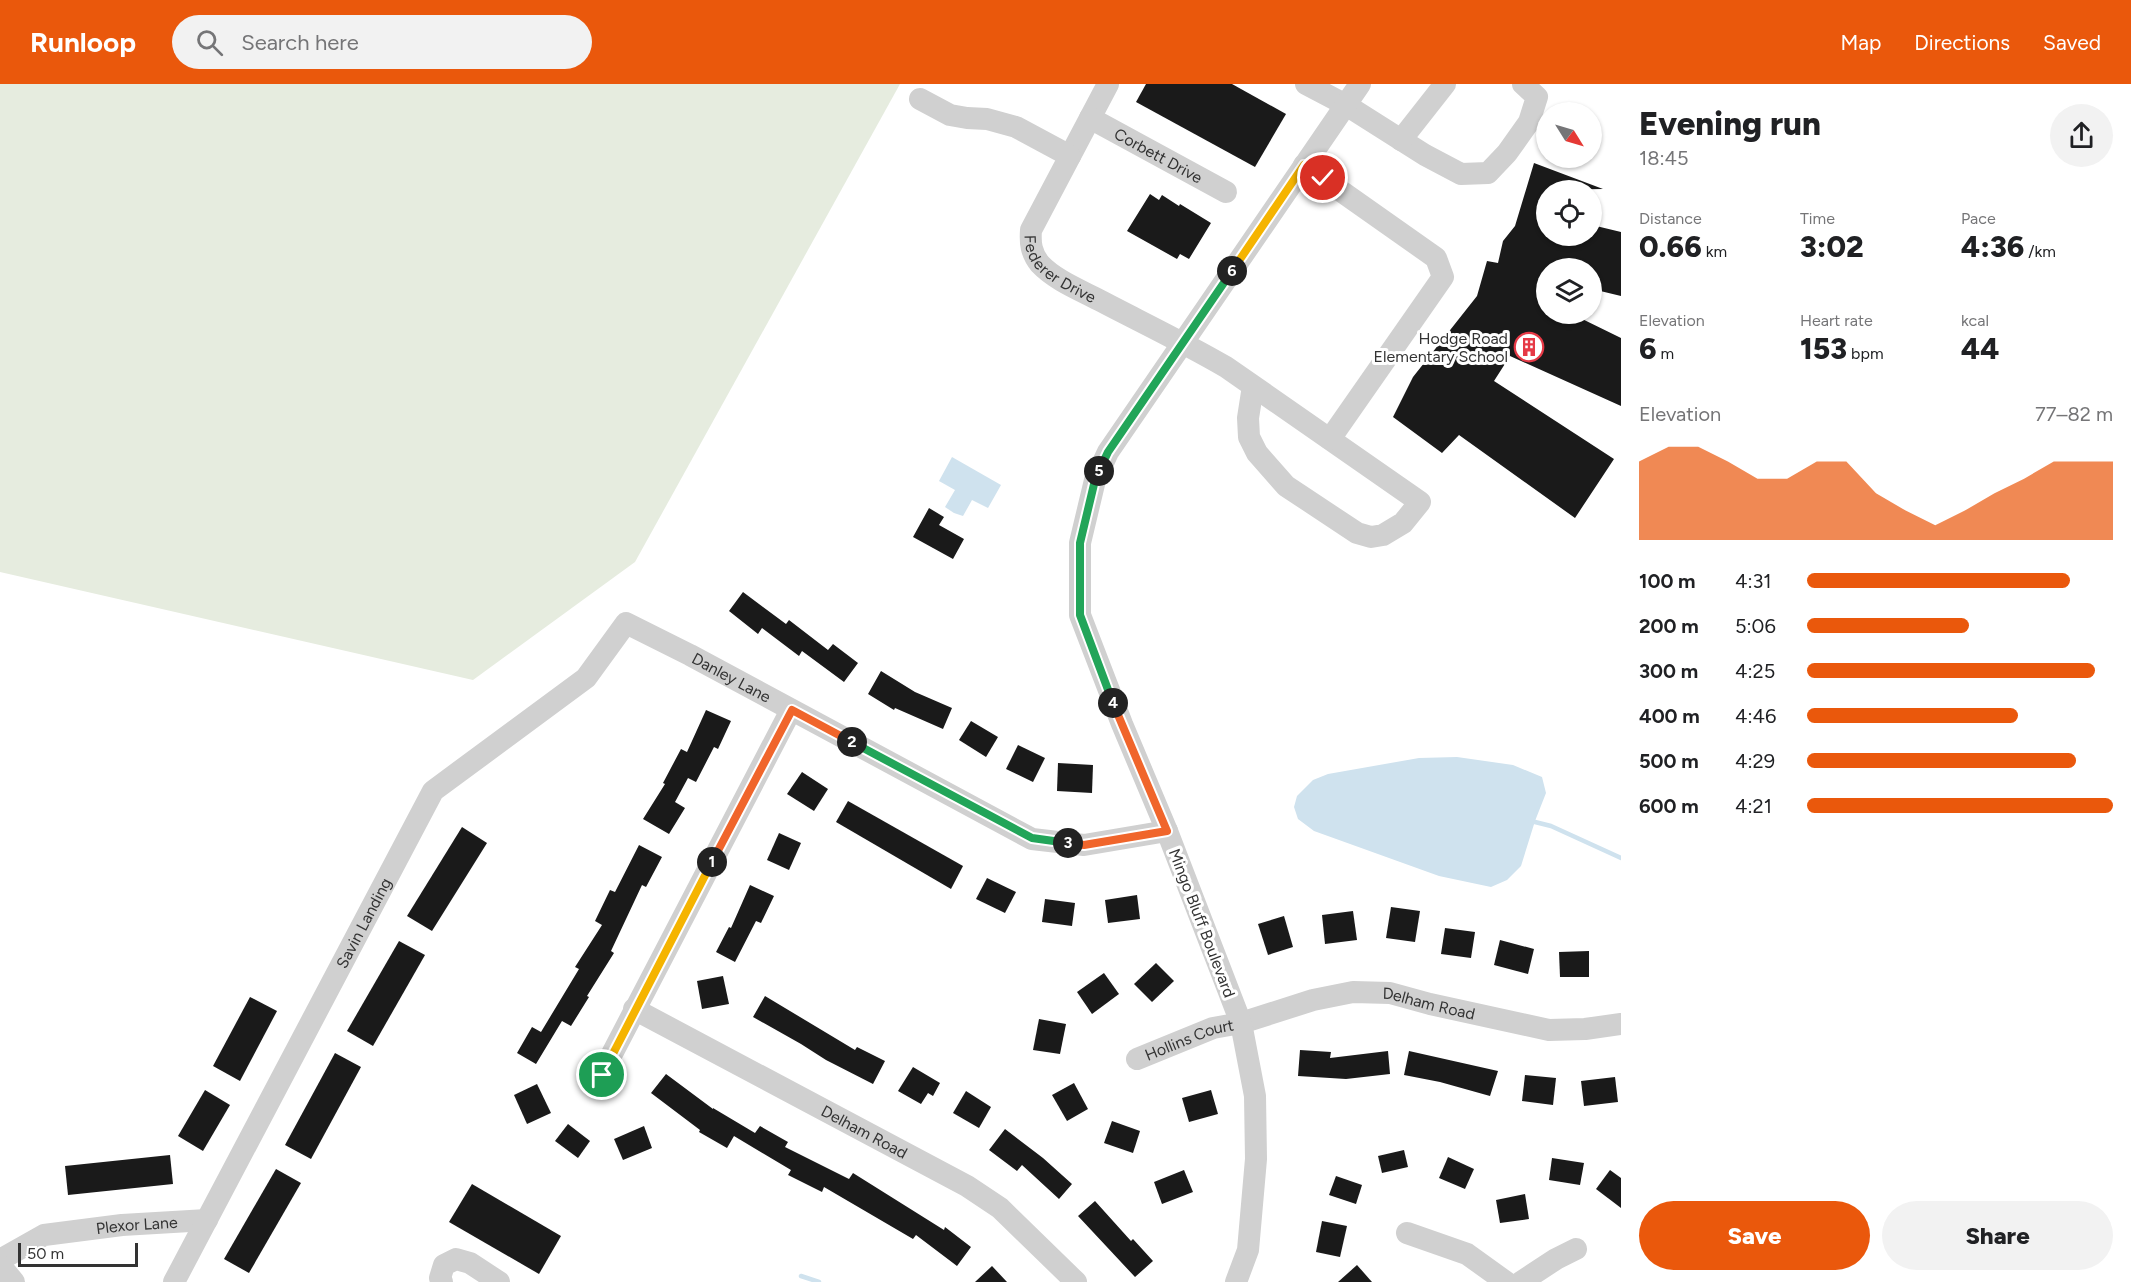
<!DOCTYPE html>
<html lang="en">
<head>
<meta charset="utf-8">
<style>
	:root { --surface:#fff; --page:#f2f2f2; --text:#202124; --muted:#757577; --accent:#ea580c }
	body { margin:0; font-family:Figtree,sans-serif; background:var(--page); color:var(--text); height:100vh; display:flex; flex-direction:column; font-size:22px; white-space:nowrap }
	* { box-sizing:border-box; margin:0 }
	p { font-size:20px; color:var(--muted) }
	.icon { flex:none; width:33px; height:33px; fill:none; stroke:currentColor; stroke-width:2; stroke-linecap:round; stroke-linejoin:round }
	.map { position:relative; flex:1; overflow:hidden }
	.details { display:flex; flex-direction:column; background:var(--surface); width:510px }
	.details>* { flex:none }
	.needle { width:39px; rotate:127deg }
	.buttons { position:absolute; left:1536px; top:18px; display:grid; gap:12px }
	.buttons a { display:grid; place-items:center; width:66px; height:66px; border-radius:50%; background:var(--surface); box-shadow:0 2px 4px #0004; font-size:30px }
	.scale { position:absolute; left:18px; bottom:15px; width:120px; box-sizing:border-box; padding-left:6px; border:3px solid #333; border-top:0; font-size:16px; line-height:21px; white-space:nowrap; color:#333; -webkit-text-stroke:4px #fff; paint-order:stroke }
	.pin { position:absolute; display:grid; place-items:center; width:51px; height:51px; color:#fff; margin:-26px; border:3px solid #fff; border-radius:50%; box-shadow:0 2px 6px #0007 }
	.km { position:absolute; width:30px; height:30px; margin:-15px; border-radius:50%; background:#222; color:#fff; font-size:16px; line-height:30px; text-align:center }
	.round { display:grid; place-items:center; flex:none; width:63px; height:63px; border-radius:32px; background:var(--page) }
	.summary { display:flex; align-items:center; justify-content:space-between; height:102px; padding:0 18px }
	h1 { font-size:33px; font-weight:800; line-height:45px }
	.figures { display:grid; grid-template-columns:repeat(3,1fr); gap:9px; height:102px; padding:6px 18px }
	.figures div { display:grid; align-content:center }
	.figures b { font-size:30px; font-weight:800 }
	.figures small { font-size:16px; font-weight:400 }
	.figures p { font-size:16px }
	.chart { height:168px; padding:12px 18px }
	.chart p { display:flex; justify-content:space-between }
	.chart svg { width:100%; height:108px; margin-top:6px; fill:var(--accent); opacity:.7 }
	.action { display:flex; gap:12px; margin-top:auto; padding:12px 18px }
	.action a { flex:1; height:69px; border-radius:36px; background:var(--accent); color:#fff; font-size:24px; font-weight:800; line-height:69px; text-align:center }
	.action a+a { background:var(--page); color:var(--text) }
	ul { padding:0 18px; list-style:none; font-size:20px }
	li { display:grid; grid-template-columns:96px 72px 1fr; align-items:center; height:45px }
	li i { height:15px; border-radius:8px; background:var(--accent) }
	header { display:flex; align-items:center; gap:36px; box-sizing:border-box; height:84px; padding:0 30px; background:var(--accent); color:#fff }
	header strong { font-size:28px }
	nav { display:flex; gap:33px; margin-inline-start:auto; font-size:21px }
	.search { width:420px; height:54px; background:var(--page); display:flex; align-items:center; gap:15px; box-sizing:border-box; padding:0 21px; border-radius:33px; color:var(--muted); font-size:22px }
	main { display:flex; flex:1; min-height:0 }
	.map>svg:first-child { display:block }
</style>
</head>
<body>
<header>
<strong>Runloop</strong>
<div class="search"><svg class="icon" aria-label="search" viewBox="0 0 24 24"><circle cx="10" cy="10" r="6"/><path d="M15 15l6 6"/></svg>Search here</div>
<nav><a>Map</a><a>Directions</a><a>Saved</a></nav>
</header>
<main>
<div class="map">
<svg width="1621" height="1198" viewBox="0 0 1621 1198">
	<rect width="100%" height="100%" fill="#fff"/>
	<polygon fill="#e6ecdf" points="0,0 900,0 635,478 473,596 0,488"/>
	<g fill="#cfe2ee">
		<polygon points="952,373 1001,401 988,424 972,416 963,432 954,429 945,423 955,406 939,397"/>
		<polygon points="1457,673 1513,681 1542,693 1546,709 1535,737 1521,782 1507,796 1491,803 1439,792 1314,747 1298,735 1294,723 1297,712 1313,696 1328,690 1419,674"/>
	</g>
	<g fill="none" stroke-linecap="round" stroke-linejoin="round">
		<g stroke="#cfe2ee" stroke-width="4.5">
			<polyline points="1531,737 1551,742 1621,774"/>
			<polyline points="801,1192 819,1198"/>
		</g>
	</g>
	<g fill="#1a1a1a">
		<polygon points="1146,0 1232,0 1286,30 1255,83 1136,18"/>
		<polygon points="1534,79 1603,105 1546,106 1546,152 1592,152 1592,141 1621,148 1621,212 1592,205 1592,184 1546,184 1546,230 1572,230 1621,254 1621,322 1510,272 1494,297 1614,375 1575,434 1459,351 1442,369 1393,333 1413,293 1477,212 1487,177 1498,179 1503,157 1515,142"/>
		<polygon points="1150,110 1159,116 1162,111 1179,122 1180,120 1211,139 1189,175 1180,170 1177,175 1127,147"/>
		<polygon points="929,424 944,433 939,441 964,455 953,475 913,453"/>
		<polygon points="743,508 786,540 789,536 828,566 833,560 858,579 844,598 802,567 799,572 762,544 758,550 729,527"/>
		<polygon points="881,587 915,608 952,624 943,645 895,624 894,626 868,610"/>
		<polygon points="706,626 731,637 718,665 714,663 696,698 688,694 675,718 685,724 669,750 643,735 665,700 663,699 681,665 687,668"/>
		<polygon points="971,637 998,653 986,673 959,656"/>
		<polygon points="1018,661 1045,674 1033,698 1006,685"/>
		<polygon points="1058,679 1093,681 1092,709 1057,707"/>
		<polygon points="802,688 828,705 814,727 787,710"/>
		<polygon points="848,717 963,782 951,805 836,738"/>
		<polygon points="462,743 487,759 432,847 407,832"/>
		<polygon points="779,749 801,759 789,786 767,776"/>
		<polygon points="639,761 662,773 646,803 642,801 611,867 614,869 587,912 589,913 571,942 562,937 536,980 517,969 532,943 541,948 579,885 575,883 602,841 595,837 610,806 615,808"/>
		<polygon points="987,794 1016,808 1005,829 976,815"/>
		<polygon points="750,801 774,812 761,839 756,837 735,878 716,868 729,843 731,844"/>
		<polygon points="1137,811 1140,835 1108,839 1105,816"/>
		<polygon points="1045,815 1075,819 1072,842 1042,838"/>
		<polygon points="1391,823 1420,827 1415,858 1386,854"/>
		<polygon points="1353,827 1357,856 1325,860 1322,831"/>
		<polygon points="1284,832 1293,863 1268,871 1258,840"/>
		<polygon points="1445,844 1475,848 1471,874 1441,870"/>
		<polygon points="1500,856 1534,865 1528,890 1494,881"/>
		<polygon points="399,857 425,871 373,962 347,947"/>
		<polygon points="1589,867 1589,893 1560,893 1559,868"/>
		<polygon points="1156,879 1174,897 1152,918 1134,900"/>
		<polygon points="1104,889 1119,910 1092,930 1077,908"/>
		<polygon points="723,892 729,920 702,925 697,897"/>
		<polygon points="765,912 855,966 857,963 885,977 873,1000 826,976 801,960 753,933"/>
		<polygon points="250,913 277,927 240,997 213,982"/>
		<polygon points="1039,935 1066,940 1060,970 1033,966"/>
		<polygon points="1300,966 1331,968 1330,974 1388,967 1390,990 1346,995 1298,992"/>
		<polygon points="1409,967 1498,987 1490,1012 1440,998 1404,991"/>
		<polygon points="335,969 361,983 311,1075 285,1061"/>
		<polygon points="913,983 940,999 933,1012 928,1009 921,1020 898,1007"/>
		<polygon points="666,990 713,1025 713,1024 755,1049 760,1042 788,1058 785,1063 849,1095 853,1089 944,1146 945,1143 971,1163 957,1182 916,1151 913,1155 824,1103 822,1108 788,1091 791,1086 734,1052 727,1064 699,1048 700,1046 651,1009"/>
		<polygon points="1525,991 1556,994 1553,1021 1522,1017"/>
		<polygon points="1615,993 1618,1018 1584,1022 1581,997"/>
		<polygon points="1074,999 1088,1025 1067,1037 1052,1011"/>
		<polygon points="537,1000 551,1029 527,1040 514,1011"/>
		<polygon points="205,1006 230,1021 203,1067 178,1052"/>
		<polygon points="1211,1006 1218,1030 1189,1038 1182,1014"/>
		<polygon points="966,1007 991,1023 979,1044 953,1029"/>
		<polygon points="1112,1037 1140,1047 1133,1069 1104,1059"/>
		<polygon points="568,1040 590,1057 578,1074 555,1057"/>
		<polygon points="644,1042 652,1064 623,1076 614,1055"/>
		<polygon points="1005,1045 1043,1074 1072,1100 1059,1115 1022,1081 1017,1087 989,1066"/>
		<polygon points="1404,1066 1408,1083 1382,1089 1378,1072"/>
		<polygon points="170,1071 173,1100 68,1111 65,1082"/>
		<polygon points="1448,1073 1474,1085 1465,1105 1439,1094"/>
		<polygon points="1552,1074 1584,1079 1580,1101 1549,1096"/>
		<polygon points="276,1085 301,1099 249,1189 224,1175"/>
		<polygon points="1184,1086 1193,1108 1162,1120 1154,1098"/>
		<polygon points="1610,1086 1621,1094 1621,1124 1596,1105"/>
		<polygon points="1336,1092 1362,1101 1356,1120 1329,1111"/>
		<polygon points="472,1100 561,1152 539,1190 449,1138"/>
		<polygon points="1525,1110 1529,1135 1500,1139 1496,1116"/>
		<polygon points="1095,1117 1131,1157 1133,1155 1153,1177 1135,1193 1078,1132"/>
		<polygon points="1322,1137 1347,1142 1340,1173 1316,1168"/>
		<polygon points="1357,1181 1372,1198 1338,1198"/>
		<polygon points="992,1182 1007,1198 975,1198"/>
	</g>
	<g fill="none" stroke-linecap="round" stroke-linejoin="round">
		<g stroke="#d0d0d0" stroke-width="22">
			<path id="s1" d="M1108,0L1031,146C1030,159 1031,169 1040,180C1055,196 1080,206 1099,216C1141,238 1185,259 1226,283L1420,418L1403,439L1383,451L1371,453L1357,449L1286,402L1257,369L1249,353L1248,334L1253,302"/>
			<polyline points="1306,0 1346,21 1425,71 1461,90 1488,89 1507,69 1529,38 1537,13 1523,0"/>
			<polyline points="920,15 950,31 967,34 987,35 1016,43 1070,72"/>
			<path id="s2" d="M1090,34L1226,108"/>
			<polyline points="1401,56 1445,0"/>
			<polyline points="1304,81 1436,174 1443,193 1330,355"/>
			<path id="s3" d="M634,925L967,1102L1000,1124L1076,1198"/>
			<path id="s4" d="M1137,975L1213,944L1241,939L1313,916L1353,908L1390,909L1430,920L1549,946L1585,945L1621,940"/>
			<polyline points="601,991 791,626"/>
			<polyline points="1407,1149 1467,1170 1506,1198"/>
			<path id="s5" d="M0,1176L44,1151L122,1141L207,1136"/>
			<polyline points="0,1181 14,1198"/>
			<path id="s6" d="M174,1198L433,707L586,594L626,539L690,571L1032,755L1084,761L1167,747"/>
			<polyline points="442,1198 440,1194 444,1181 456,1175 470,1179 499,1198"/>
			<polyline points="1236,1198 1248,1166 1256,1075 1255,1012 1241,939 1167,747 1122,640 1080,531 1080,459 1095,396 1108,368 1360,0"/>
			<polyline points="1521,1198 1556,1175 1576,1165"/>
		</g>
	</g>
	<g fill="none" stroke-linecap="round" stroke-linejoin="round">
		<g stroke="#fff" stroke-width="12">
			<polyline id="split-1" points="602,991 712,778"/>
		</g>
		<g stroke="#fff" stroke-width="12">
			<polyline id="split-2" points="712,778 792,626 852,658"/>
		</g>
		<g stroke="#fff" stroke-width="12">
			<polyline id="split-3" points="852,658 1032,754 1068,759"/>
		</g>
		<g stroke="#fff" stroke-width="12">
			<polyline id="split-4" points="1068,759 1084,761 1167,747 1113,619"/>
		</g>
		<g stroke="#fff" stroke-width="12">
			<polyline id="split-5" points="1099,387 1095,396 1080,459 1080,531 1113,619"/>
		</g>
		<g stroke="#fff" stroke-width="12">
			<polyline id="split-6" points="1099,387 1108,368 1232,187"/>
		</g>
		<g stroke="#fff" stroke-width="12">
			<polyline id="split-7" points="1232,187 1304,81 1323,94"/>
		</g>
		<use href="#split-1" stroke="#f5b400" stroke-width="8"/>
		<use href="#split-2" stroke="#f0652b" stroke-width="8"/>
		<use href="#split-3" stroke="#22a559" stroke-width="8"/>
		<use href="#split-4" stroke="#f0652b" stroke-width="8"/>
		<use href="#split-5" stroke="#22a559" stroke-width="8"/>
		<use href="#split-6" stroke="#22a559" stroke-width="8"/>
		<use href="#split-7" stroke="#f5b400" stroke-width="8"/>
	</g>
	<defs>
		<g id="building-ring" transform="scale(1.5)"><circle r="9.5" fill="#fff" stroke="#e63946" stroke-width="1.5"/><path d="M-4-6H4V6H1V3H-1V6H-4ZM-2.5-4.3h1.7v1.8h-1.7ZM.8-4.3h1.7v1.8H.8ZM-2.5-1h1.7V.8h-1.7ZM.8-1h1.7V.8H.8Z" fill="#e63946"/></g>
	</defs>
	<g fill-rule="evenodd">
		<use href="#building-ring" x="1529" y="263"/>
	</g>
	<g text-anchor="middle" dominant-baseline="central" stroke-width="6" stroke-linejoin="round" paint-order="stroke">
		<g font-size="16" fill="#333" stroke="#fff">
			<text stroke="none"><textPath href="#s2" startOffset="78">Corbett Drive</textPath></text>
			<text stroke="none"><textPath href="#s1" startOffset="218">Federer Drive</textPath></text>
			<text stroke="none"><textPath href="#s6" startOffset="932">Danley Lane</textPath></text>
			<text stroke="none"><textPath href="#s6" startOffset="406">Savin Landing</textPath></text>
			<text transform="translate(1202 839) rotate(69)">Mingo Bluff Boulevard</text>
			<text stroke="none"><textPath href="#s4" startOffset="304">Delham Road</textPath></text>
			<text stroke="none"><textPath href="#s4" startOffset="56">Hollins Court</textPath></text>
			<text stroke="none"><textPath href="#s3" startOffset="261">Delham Road</textPath></text>
			<text stroke="none"><textPath href="#s5" startOffset="144">Plexor Lane</textPath></text>
		</g>
		<g font-size="16" fill="#333" stroke="#fff" text-anchor="end">
			<text x="1508" y="254">Hodge Road<tspan x="1508" dy="18">Elementary School</tspan></text>
		</g>
	</g>
</svg>
<div class="buttons">
<a><svg class="needle" viewBox="-14 -14 28 28"><path d="M0-13l5 13h-10z" fill="#e53935"/><path d="M0 13l5-13h-10z" fill="#757577"/></svg></a>
<a><svg class="icon" aria-label="locate" viewBox="0 0 24 24"><circle cx="12" cy="12" r="6"/><path d="M12 2v4M12 18v4M2 12h4M18 12h4"/></svg></a>
<a><svg class="icon" aria-label="layers" viewBox="0 0 24 24"><path d="M12 4l9 5-9 5-9-5zM3 14l9 5 9-5"/></svg></a>
</div>
<div class="scale">50 m</div>
<div class="pin" style="left:602px;top:991px;background:#1e9e55"><svg class="icon" aria-label="arrive" viewBox="0 0 24 24"><path d="M6 21V4h12l-3 4 3 4H6"/></svg></div>
<div class="pin" style="left:1323px;top:94px;background:#d93025"><svg class="icon" aria-label="check" viewBox="0 0 24 24"><path d="M5 12l5 5 9-10"/></svg></div>
<b class="km" style="left:712px;top:778px">1</b>
<b class="km" style="left:852px;top:658px">2</b>
<b class="km" style="left:1068px;top:759px">3</b>
<b class="km" style="left:1113px;top:619px">4</b>
<b class="km" style="left:1099px;top:387px">5</b>
<b class="km" style="left:1232px;top:187px">6</b>
</div>
<section class="details">
<div class="summary"><div><h1>Evening run</h1><p>18:45</p></div><a class="round"><svg class="icon" aria-label="share" viewBox="0 0 24 24"><path d="M12 15V3M7 8l5-5 5 5M5 13v7h14v-7"/></svg></a></div>
<div class="figures">
<div><p>Distance</p><b>0.66<small> km</small></b></div>
<div><p>Time</p><b>3:02</b></div>
<div><p>Pace</p><b>4:36<small> /km</small></b></div>
</div>
<div class="figures">
<div><p>Elevation</p><b>6<small> m</small></b></div>
<div><p>Heart rate</p><b>153<small> bpm</small></b></div>
<div><p>kcal</p><b>44</b></div>
</div>
<div class="chart"><p><span>Elevation</span>77–82 m</p>
<svg viewBox="0 0 160 44" preserveAspectRatio="none"><path d="M0 44V12L10 6L20 6L30 12L40 19L50 19L60 12L70 12L80 25L90 32L100 38L110 32L120 25L130 19L140 12L150 12L160 12V44z"/></svg>
</div>
<ul>
<li><b>100 m</b>4:31<i style="width:86%"></i></li>
<li><b>200 m</b>5:06<i style="width:53%"></i></li>
<li><b>300 m</b>4:25<i style="width:94%"></i></li>
<li><b>400 m</b>4:46<i style="width:69%"></i></li>
<li><b>500 m</b>4:29<i style="width:88%"></i></li>
<li><b>600 m</b>4:21<i style="width:100%"></i></li>
</ul>
<div class="action"><a>Save</a><a>Share</a></div>
</section>
</main>
</body>
</html>
